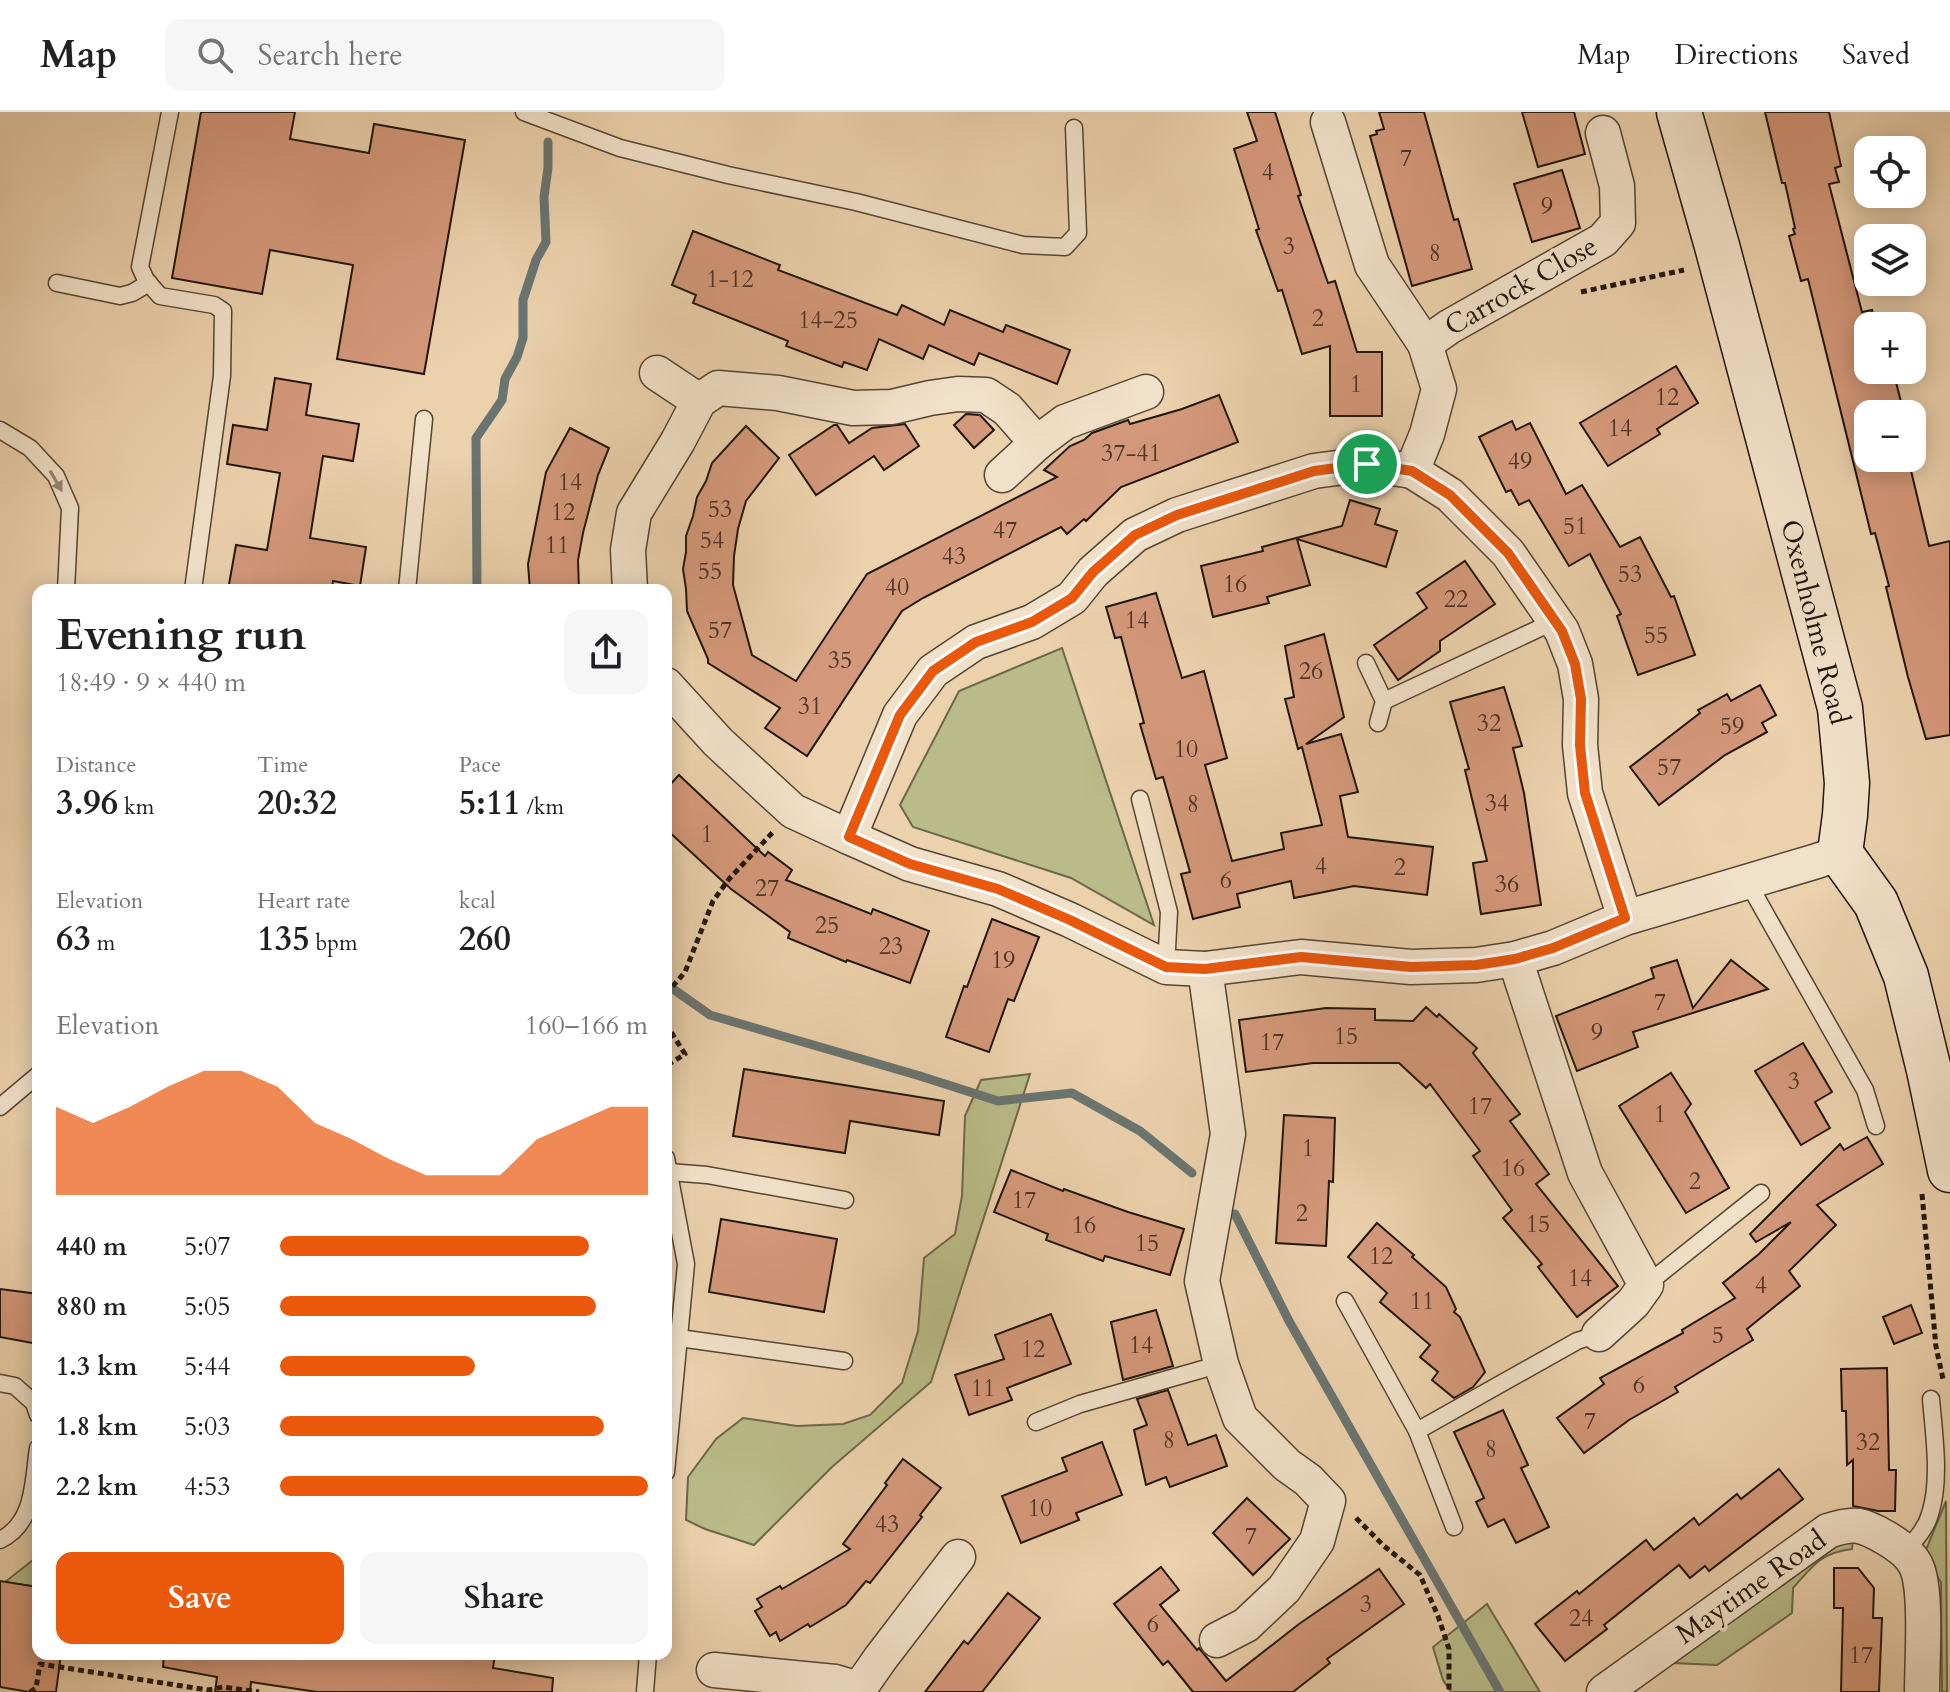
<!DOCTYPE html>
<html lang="en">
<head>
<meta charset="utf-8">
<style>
	:root { --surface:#fff; --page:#f6f6f6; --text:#202124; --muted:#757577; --line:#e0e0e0; --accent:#ea580c }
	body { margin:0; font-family:Cardo,serif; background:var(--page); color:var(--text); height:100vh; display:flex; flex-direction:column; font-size:30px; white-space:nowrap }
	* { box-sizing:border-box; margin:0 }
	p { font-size:26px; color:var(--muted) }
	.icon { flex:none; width:44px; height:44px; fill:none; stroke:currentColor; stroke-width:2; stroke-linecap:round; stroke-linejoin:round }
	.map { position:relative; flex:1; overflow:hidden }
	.side { position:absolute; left:32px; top:472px; width:640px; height:1076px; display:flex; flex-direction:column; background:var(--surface); border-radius:16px; box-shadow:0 4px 20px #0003 }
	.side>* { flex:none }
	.controls { position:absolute; left:1854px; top:24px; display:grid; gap:16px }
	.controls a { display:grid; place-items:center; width:72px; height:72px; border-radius:16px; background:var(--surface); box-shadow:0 4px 20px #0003; font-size:40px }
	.pin { position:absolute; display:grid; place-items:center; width:68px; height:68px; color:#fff; margin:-34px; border:4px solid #fff; border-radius:50%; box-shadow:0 2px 8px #0007 }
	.round { display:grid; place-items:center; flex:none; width:84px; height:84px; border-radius:16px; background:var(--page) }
	.summary { display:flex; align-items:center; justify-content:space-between; height:136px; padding:0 24px }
	h1 { font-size:44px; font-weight:800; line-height:60px }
	.figures { display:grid; grid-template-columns:repeat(3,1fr); gap:12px; height:136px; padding:8px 24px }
	.figures div { display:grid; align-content:center }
	.figures b { font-size:34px; font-weight:800 }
	.figures small { font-size:22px; font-weight:400 }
	.figures p { font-size:22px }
	.chart { height:224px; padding:16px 24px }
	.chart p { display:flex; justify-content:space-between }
	.chart svg { width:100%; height:144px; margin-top:8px; fill:var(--accent); opacity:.7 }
	.button { display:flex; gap:16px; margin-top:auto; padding:16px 24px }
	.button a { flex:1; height:92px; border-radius:16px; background:var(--accent); color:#fff; font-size:32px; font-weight:800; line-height:92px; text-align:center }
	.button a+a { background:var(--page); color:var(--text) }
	ul { padding:0 24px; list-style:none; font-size:26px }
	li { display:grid; grid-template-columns:128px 96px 1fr; align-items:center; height:60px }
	li i { height:20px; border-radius:10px; background:var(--accent) }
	header { display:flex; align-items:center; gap:48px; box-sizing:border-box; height:112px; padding:0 40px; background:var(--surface); border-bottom:2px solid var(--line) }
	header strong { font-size:38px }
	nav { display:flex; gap:44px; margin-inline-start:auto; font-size:28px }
	.search { width:560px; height:72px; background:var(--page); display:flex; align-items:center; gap:20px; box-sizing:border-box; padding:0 28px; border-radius:16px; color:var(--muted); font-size:30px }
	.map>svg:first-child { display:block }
</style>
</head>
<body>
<header>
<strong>Map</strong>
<div class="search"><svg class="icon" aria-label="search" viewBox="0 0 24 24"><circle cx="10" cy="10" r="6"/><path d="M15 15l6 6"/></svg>Search here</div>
<nav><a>Map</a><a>Directions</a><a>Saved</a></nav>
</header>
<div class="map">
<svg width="1950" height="1580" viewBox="0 0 1950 1580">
	<rect width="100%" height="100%" fill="#ebd1ac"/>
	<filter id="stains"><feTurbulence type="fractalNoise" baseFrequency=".0025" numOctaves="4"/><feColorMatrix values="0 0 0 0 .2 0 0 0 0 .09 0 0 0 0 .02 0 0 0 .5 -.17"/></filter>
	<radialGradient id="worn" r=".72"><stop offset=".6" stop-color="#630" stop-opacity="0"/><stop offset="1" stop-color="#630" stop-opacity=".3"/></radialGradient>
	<g fill="#b9bb88" stroke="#6c684a" stroke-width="2">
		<polygon points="1062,536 1154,813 1071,766 913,715 900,693 959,579"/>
		<polygon points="1030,962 931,1270 832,1355 754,1433 705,1417 686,1408 688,1365 716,1327 743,1306 797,1314 843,1312 870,1303 902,1271 918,1219 924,1146 955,1122 962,1084 965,1004 981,968"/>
		<polygon points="1946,1389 1947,1580 1942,1580 1941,1470 1923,1445"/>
		<path d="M1853,1426L1852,1437C1820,1441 1813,1454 1793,1476L1792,1501L1717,1553L1673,1551L1810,1439Z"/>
		<polygon points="38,1444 38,1475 5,1470"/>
		<polygon points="1487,1492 1540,1580 1451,1580 1443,1568 1433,1535"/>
	</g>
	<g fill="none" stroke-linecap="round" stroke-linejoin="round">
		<g stroke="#6a7571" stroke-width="9">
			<polyline points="477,478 476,326 502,288 505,267 517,245 523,226 523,188 536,148 546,130 544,85 548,56 548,30"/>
			<polyline points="666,872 710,903 920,964 998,989 1072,981 1140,1019 1192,1061"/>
			<polyline points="1235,1102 1289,1209 1500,1580"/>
		</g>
	</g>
	<g fill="#d4987a" stroke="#20160c" stroke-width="2">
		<polygon points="201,0 295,0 290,27 369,41 374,12 465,28 424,262 337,247 353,153 270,138 262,182 172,166"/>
		<polygon points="1247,0 1275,0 1301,83 1298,84 1328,171 1335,169 1357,240 1382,240 1382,304 1330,304 1330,234 1302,242 1282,178 1278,179 1256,118 1259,117 1234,37 1257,29"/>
		<polygon points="1379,0 1424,0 1454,108 1458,107 1472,157 1412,174 1370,24 1377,22 1376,19 1384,17"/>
		<polygon points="1522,0 1574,0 1585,42 1538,55"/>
		<polygon points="1765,0 1829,0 1841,54 1835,56 1839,70 1829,72 1862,200 1872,198 1876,214 1868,214 1868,258 1893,258 1904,302 1868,302 1868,346 1908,346 1929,434 1950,429 1950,623 1926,627 1908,565 1886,475 1889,474 1875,421 1871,422 1808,167 1801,169 1789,124 1795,122 1793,117 1795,116 1785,71 1782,71"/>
		<polygon points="1562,58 1580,116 1532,130 1514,72"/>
		<polygon points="693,119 780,153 778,158 897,203 902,193 944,213 950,198 1003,220 1006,213 1070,238 1057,272 979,241 974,253 929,233 923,247 879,227 867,258 844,250 842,255 786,234 788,229 693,191 696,183 672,173"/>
		<polygon points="1676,254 1698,291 1657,317 1660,322 1608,354 1580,311"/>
		<polygon points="275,266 311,272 306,303 359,312 353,349 323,344 310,426 366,435 360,474 333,469 332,478 228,478 236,433 267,438 280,361 227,352 233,313 267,318"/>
		<polygon points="1219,283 1238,330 1121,375 1086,409 1084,407 1067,422 1061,415 923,486 902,499 807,644 765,616 780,596 708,551 708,547 687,499 686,477 683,457 686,440 686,424 693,404 697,385 706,369 712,351 746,314 779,346 746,389 738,417 734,444 733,473 752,543 796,569 867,462 1057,365 1044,358 1070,334 1084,328 1092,321 1128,308 1130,312 1182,297"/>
		<polygon points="966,302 980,303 994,318 974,336 954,313"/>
		<polygon points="1512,309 1516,318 1530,311 1566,382 1582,373 1620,435 1640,425 1671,485 1674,484 1695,543 1638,563 1617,504 1621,502 1590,442 1569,454 1529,388 1519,393 1511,378 1506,380 1479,325"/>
		<polygon points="905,312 919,334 884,358 874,344 816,383 789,343 834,313 837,313 849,331 872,316"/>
		<polygon points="570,316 609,336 598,363 583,421 578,448 579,478 530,478 528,452 546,360"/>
		<polygon points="1350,388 1380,397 1375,412 1397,419 1386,455 1297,427 1310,473 1267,485 1269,491 1213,505 1201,454 1263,439 1262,435 1342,414"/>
		<polygon points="1465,449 1495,492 1440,529 1440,539 1398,568 1374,533 1427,496 1417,481"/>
		<polygon points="1156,481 1182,566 1204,559 1227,646 1205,653 1232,749 1284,737 1281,721 1322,713 1302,635 1298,637 1285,587 1294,585 1285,534 1324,522 1344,605 1306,632 1341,622 1358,680 1340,684 1348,725 1433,735 1427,783 1354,774 1294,786 1291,769 1237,782 1240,795 1193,807 1181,762 1190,760 1163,665 1156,667 1140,612 1144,611 1121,525 1115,526 1106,495"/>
		<polygon points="1760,573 1776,603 1762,611 1767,620 1725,643 1659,693 1630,655 1700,601 1698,598 1727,582 1731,589"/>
		<polygon points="1504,575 1522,634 1513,636 1524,681 1541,793 1481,802 1473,751 1487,749 1465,658 1469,657 1450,590"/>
		<polygon points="679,663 765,744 768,740 792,758 786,768 871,802 873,797 929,819 910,871 847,848 846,850 788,826 790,820 731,777 666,717 666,677"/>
		<polygon points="992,807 1039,825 1014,889 1008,887 989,940 946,925 964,874 967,875"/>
		<polygon points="1677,848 1693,896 1731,848 1768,877 1633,920 1638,935 1577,959 1556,904 1654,866 1651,856"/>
		<polygon points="1426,895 1437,905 1439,902 1477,936 1473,941 1520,1002 1510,1009 1549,1062 1536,1072 1618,1174 1577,1205 1538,1155 1542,1152 1503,1106 1512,1098 1473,1044 1480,1039 1430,972 1426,976 1399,951 1313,951 1246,960 1239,908 1326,896 1375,897 1375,908 1413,909"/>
		<polygon points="1803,931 1832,980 1815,990 1830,1016 1801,1033 1755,959"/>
		<polygon points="744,957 944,989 939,1023 850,1009 845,1041 733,1024"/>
		<polygon points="1671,961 1691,992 1685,1000 1729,1076 1686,1101 1619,994"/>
		<polygon points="1284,1003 1335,1006 1333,1070 1329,1069 1326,1134 1276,1131"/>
		<polygon points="1867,1025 1883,1052 1817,1093 1836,1113 1789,1159 1800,1174 1747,1217 1753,1228 1675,1275 1678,1280 1629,1308 1584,1341 1557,1306 1604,1272 1600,1266 1683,1221 1682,1218 1735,1186 1723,1171 1759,1142 1791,1110 1756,1130 1750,1122 1840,1032 1844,1038"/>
		<polygon points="1011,1058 1063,1079 1064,1077 1128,1100 1184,1117 1170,1163 1105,1144 1103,1149 1046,1128 1048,1122 994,1100"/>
		<polygon points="721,1107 837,1127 824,1200 709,1180"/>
		<polygon points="1377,1111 1414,1143 1412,1145 1446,1175 1456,1197 1454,1200 1460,1205 1485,1260 1473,1275 1454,1286 1432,1268 1438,1260 1420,1245 1430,1233 1380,1190 1387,1181 1348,1145"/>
		<polygon points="0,1177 38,1182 38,1232 0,1225"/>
		<polygon points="1911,1193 1922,1221 1894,1232 1883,1205"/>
		<polygon points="1156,1198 1173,1254 1123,1268 1111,1210"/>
		<polygon points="1051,1202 1071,1252 1007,1276 1012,1288 969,1303 955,1263 1004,1247 995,1223"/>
		<polygon points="1887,1256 1889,1358 1896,1358 1895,1399 1878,1399 1853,1394 1853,1348 1847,1353 1846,1299 1842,1299 1841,1257"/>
		<polygon points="1168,1278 1188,1333 1216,1323 1227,1354 1170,1375 1166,1365 1146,1373 1134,1318 1147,1313 1137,1287"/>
		<polygon points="1503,1298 1528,1353 1521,1356 1549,1415 1516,1431 1504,1407 1488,1415 1476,1390 1484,1386 1454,1320"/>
		<polygon points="1102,1330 1122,1383 1076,1401 1079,1408 1021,1431 1002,1384 1067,1359 1062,1346"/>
		<polygon points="903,1347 941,1376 920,1403 922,1405 870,1471 866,1469 846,1493 810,1515 808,1512 780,1529 776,1520 770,1524 755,1499 762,1495 757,1487 780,1474 782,1477 850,1437 843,1432 887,1373 885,1371"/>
		<polygon points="1779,1357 1803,1387 1709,1459 1705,1454 1690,1466 1679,1453 1604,1513 1607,1517 1565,1549 1535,1512 1577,1479 1579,1482 1646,1428 1654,1438 1694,1406 1699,1413 1737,1382 1741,1387"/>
		<polygon points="1247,1386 1290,1427 1253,1463 1213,1421"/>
		<polygon points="1161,1455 1179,1478 1160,1493 1197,1538 1199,1536 1226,1569 1299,1512 1379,1457 1404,1492 1327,1547 1330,1551 1293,1580 1193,1580 1168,1549 1163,1553 1114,1492"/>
		<polygon points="1834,1456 1858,1456 1874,1476 1873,1506 1882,1506 1879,1580 1841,1580 1843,1496 1834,1496"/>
		<polygon points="0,1469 38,1475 38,1542 61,1542 56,1580 29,1580 0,1575"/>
		<polygon points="1008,1481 1040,1506 982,1580 925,1580 964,1529 968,1532"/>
		<polygon points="164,1542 495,1542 493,1556 553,1566 552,1580 317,1580 251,1570 250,1580 215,1580 217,1565 163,1555"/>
	</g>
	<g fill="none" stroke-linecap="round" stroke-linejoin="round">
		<g stroke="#534534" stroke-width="19">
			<g id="lane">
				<polyline points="170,0 140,155 146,168 160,184 214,193 223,199 222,264 193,478"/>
				<polyline points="524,0 620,36 728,63 856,90 1023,133 1065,135 1078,121 1074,16"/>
				<polyline points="57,171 120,184 132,181 149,171"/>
				<polyline points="0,318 30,336 56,364 70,396 66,478"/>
				<polyline points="407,478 424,307"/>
				<polyline points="1366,551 1384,589 1378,611"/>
				<polyline points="1384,589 1555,509"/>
				<polyline points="1140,687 1169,800 1166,855"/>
				<polyline points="1747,769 1865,978 1876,1014"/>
				<polyline points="0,995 38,963"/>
				<polyline points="666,1046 686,1152 666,1360"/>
				<polyline points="669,1060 707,1063 845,1088"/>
				<polyline points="1646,1173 1761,1081"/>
				<polyline points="1345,1189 1417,1319 1454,1415"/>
				<polyline points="679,1226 844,1249"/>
				<polyline points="0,1271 15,1274 34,1291 38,1303"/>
				<polyline points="1036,1310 1080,1292 1221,1252"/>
				<polyline points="1417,1319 1577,1229 1599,1222"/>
				<path d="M0,1428C35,1411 33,1370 38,1336"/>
				<path d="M1905,1439C1915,1428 1926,1417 1930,1402C1941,1368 1934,1323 1931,1287"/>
				<polyline points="645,1580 648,1542"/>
			</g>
		</g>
		<g stroke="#534534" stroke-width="37">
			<g id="street">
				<polyline points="1328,10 1372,153 1425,232"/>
				<polyline points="657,261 699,289"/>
				<polyline points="1412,359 1427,322 1439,277 1425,232 1449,215 1603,128 1618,111 1617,74 1603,21"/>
				<polyline points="1002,363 1037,331"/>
				<polyline points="630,478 628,438 634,401 678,329 699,289 718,276 778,281 853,296 892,295 930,286 958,282 986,283 1007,297 1037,331 1065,310 1146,280"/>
				<polyline points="666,573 718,630 793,699 849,725"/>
				<polyline points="1625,806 1585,681 1580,633 1581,587 1575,552 1562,519 1508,441 1450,383 1412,359 1367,352 1314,359 1177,403 1135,423 1093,460 1072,486 1032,510 976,530 933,559 900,603 849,725 910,752 998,777 1070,808 1166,855 1205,857 1301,845 1411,855 1476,853 1515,847 1553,836 1625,806 1817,749 1840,741"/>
				<polyline points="1515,847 1585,1061 1646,1173 1633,1191 1599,1222"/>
				<polyline points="1205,857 1228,1022 1202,1169 1221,1252 1240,1306 1287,1353 1308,1368 1328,1389 1317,1429 1284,1477 1246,1513 1217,1528"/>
				<polyline points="714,1558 835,1570 858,1577"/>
				<polyline points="857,1580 880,1547 958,1445"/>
				<path d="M1604,1580L1828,1419C1855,1410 1862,1412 1886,1426C1898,1433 1912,1443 1917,1456C1927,1481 1922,1550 1922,1580"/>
			</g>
		</g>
		<g stroke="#20160c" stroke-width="47">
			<polyline id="secondary" points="1679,0 1717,134 1840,596 1847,671 1845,703 1840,741 1876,791 1906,864 1929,958 1950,1058"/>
		</g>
		<g stroke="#20160c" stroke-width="5" stroke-dasharray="6 4" stroke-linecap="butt">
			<polyline points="1581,180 1684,158"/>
			<polyline points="666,882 685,860 713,789 729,767 773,720"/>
			<polyline points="666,912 685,942 666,954"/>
			<polyline points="1922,1082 1936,1235 1943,1267"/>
			<polyline points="1356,1406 1384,1434 1420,1463 1438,1504 1449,1537 1449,1580"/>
			<polyline points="30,1580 36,1576 40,1552 208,1578 223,1575 259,1580"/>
		</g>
		<use href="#lane" stroke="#f2e1c9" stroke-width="16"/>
		<use href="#street" stroke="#f2e1c9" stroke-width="34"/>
		<use href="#secondary" stroke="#f2e1c9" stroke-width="44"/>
	</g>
	<defs><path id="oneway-solid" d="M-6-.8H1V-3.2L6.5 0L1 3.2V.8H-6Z" transform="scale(2)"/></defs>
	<use fill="#948674" href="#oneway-solid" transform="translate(56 369) rotate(60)"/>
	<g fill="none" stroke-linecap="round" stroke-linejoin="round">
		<g stroke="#fff" stroke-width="16">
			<polygon id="route" points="1367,352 1412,359 1450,383 1508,441 1562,519 1575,552 1581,587 1580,633 1585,681 1625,806 1553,836 1515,847 1476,853 1411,855 1301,845 1205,857 1166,855 1070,808 998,777 910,752 849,725 900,603 933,559 976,530 1032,510 1072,486 1093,460 1135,423 1177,403 1314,359"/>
		</g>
		<use href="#route" stroke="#ea580c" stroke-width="10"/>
	</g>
	<g text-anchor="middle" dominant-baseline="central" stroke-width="7" stroke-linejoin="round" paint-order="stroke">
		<g font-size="24" fill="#4d3628">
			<text x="1406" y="46">7</text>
			<text x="1268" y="60">4</text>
			<text x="1547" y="94">9</text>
			<text x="1289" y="134">3</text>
			<text x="1435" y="141">8</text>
			<text x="730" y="167">1-12</text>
			<text x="1318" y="206">2</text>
			<text x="828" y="208">14-25</text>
			<text x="1356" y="272">1</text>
			<text x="1667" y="285">12</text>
			<text x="1620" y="316">14</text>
			<text x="1131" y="341">37-41</text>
			<text x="1520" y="349">49</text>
			<text x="570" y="370">14</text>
			<text x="720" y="397">53</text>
			<text x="563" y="400">12</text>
			<text x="1575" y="414">51</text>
			<text x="1005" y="418">47</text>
			<text x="712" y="428">54</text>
			<text x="557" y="433">11</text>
			<text x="954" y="444">43</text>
			<text x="710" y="459">55</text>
			<text x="1630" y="462">53</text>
			<text x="1235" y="472">16</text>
			<text x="897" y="475">40</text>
			<text x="1456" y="487">22</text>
			<text x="1137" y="508">14</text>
			<text x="720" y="518">57</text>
			<text x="1656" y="523">55</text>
			<text x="840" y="548">35</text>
			<text x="1311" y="559">26</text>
			<text x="810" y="594">31</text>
			<text x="1489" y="611">32</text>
			<text x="1732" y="614">59</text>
			<text x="1186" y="637">10</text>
			<text x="1669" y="655">57</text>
			<text x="1497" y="691">34</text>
			<text x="1193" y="692">8</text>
			<text x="707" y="722">1</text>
			<text x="1321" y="754">4</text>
			<text x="1400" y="755">2</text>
			<text x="1226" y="768">6</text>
			<text x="1507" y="772">36</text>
			<text x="767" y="776">27</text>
			<text x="827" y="813">25</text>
			<text x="891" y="834">23</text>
			<text x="1003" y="848">19</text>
			<text x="1660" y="890">7</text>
			<text x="1597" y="920">9</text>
			<text x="1346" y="924">15</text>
			<text x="1272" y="930">17</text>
			<text x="1794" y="969">3</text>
			<text x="1480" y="994">17</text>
			<text x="1660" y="1002">1</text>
			<text x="1308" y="1036">1</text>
			<text x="1513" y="1056">16</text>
			<text x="1695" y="1069">2</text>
			<text x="1024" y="1088">17</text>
			<text x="1302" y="1101">2</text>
			<text x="1538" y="1112">15</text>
			<text x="1084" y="1113">16</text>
			<text x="1147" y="1131">15</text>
			<text x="1381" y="1144">12</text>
			<text x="1580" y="1166">14</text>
			<text x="1761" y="1173">4</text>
			<text x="1422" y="1189">11</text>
			<text x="1718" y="1223">5</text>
			<text x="1141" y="1233">14</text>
			<text x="1033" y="1237">12</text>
			<text x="1639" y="1273">6</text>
			<text x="983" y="1276">11</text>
			<text x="1590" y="1309">7</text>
			<text x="1169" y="1328">8</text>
			<text x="1868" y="1330">32</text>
			<text x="1491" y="1337">8</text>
			<text x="1040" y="1396">10</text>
			<text x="887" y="1412">43</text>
			<text x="1251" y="1424">7</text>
			<text x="1366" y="1492">3</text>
			<text x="1581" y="1506">24</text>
			<text x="1153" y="1512">6</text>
			<text x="1861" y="1543">17</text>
		</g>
		<g font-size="28" fill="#20160c" stroke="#f2e1c9">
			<text transform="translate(1521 174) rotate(-30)">Carrock Close</text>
			<text transform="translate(1815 510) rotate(76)">Oxenholme Road</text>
			<text transform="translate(1751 1475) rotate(-35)">Maytime Road</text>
		</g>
	</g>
	<rect width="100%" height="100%" filter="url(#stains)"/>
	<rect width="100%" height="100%" fill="url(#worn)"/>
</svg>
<div class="controls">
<a><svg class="icon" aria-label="locate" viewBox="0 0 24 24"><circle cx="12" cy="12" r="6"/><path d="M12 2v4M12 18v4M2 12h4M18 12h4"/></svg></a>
<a><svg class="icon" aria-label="layers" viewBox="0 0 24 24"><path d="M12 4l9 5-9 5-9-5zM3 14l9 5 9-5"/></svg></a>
<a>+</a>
<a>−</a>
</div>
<div class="pin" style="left:1367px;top:352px;background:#1e9e55"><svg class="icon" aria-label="arrive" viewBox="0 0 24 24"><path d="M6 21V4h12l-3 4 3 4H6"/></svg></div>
<section class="side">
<div class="summary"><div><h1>Evening run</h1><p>18:49 · 9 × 440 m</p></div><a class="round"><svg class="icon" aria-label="share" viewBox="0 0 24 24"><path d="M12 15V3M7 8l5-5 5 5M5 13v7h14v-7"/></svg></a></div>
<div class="figures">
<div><p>Distance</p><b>3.96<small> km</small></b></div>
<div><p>Time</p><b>20:32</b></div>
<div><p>Pace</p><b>5:11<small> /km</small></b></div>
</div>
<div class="figures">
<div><p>Elevation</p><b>63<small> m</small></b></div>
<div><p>Heart rate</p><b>135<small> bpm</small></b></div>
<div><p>kcal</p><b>260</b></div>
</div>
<div class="chart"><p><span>Elevation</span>160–166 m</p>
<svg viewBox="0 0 160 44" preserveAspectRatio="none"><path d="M0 44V17L10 22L20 17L30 11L40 6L50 6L60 11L70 22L80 27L90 33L100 38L110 38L120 38L130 27L140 22L150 17L160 17V44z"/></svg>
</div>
<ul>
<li><b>440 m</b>5:07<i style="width:84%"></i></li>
<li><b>880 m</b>5:05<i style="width:86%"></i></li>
<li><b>1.3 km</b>5:44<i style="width:53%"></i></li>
<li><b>1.8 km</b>5:03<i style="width:88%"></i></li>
<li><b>2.2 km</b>4:53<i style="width:100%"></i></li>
</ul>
<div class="button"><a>Save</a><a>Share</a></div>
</section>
</div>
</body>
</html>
